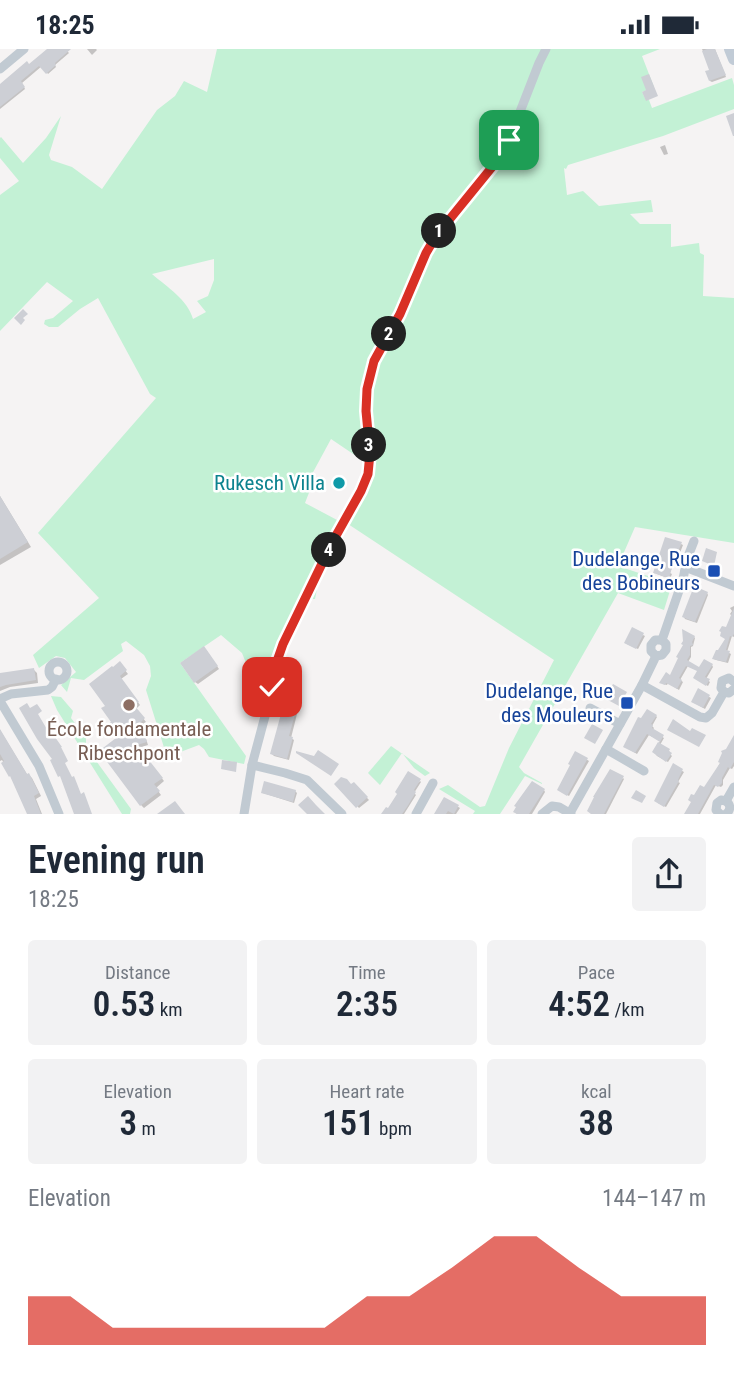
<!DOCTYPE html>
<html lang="en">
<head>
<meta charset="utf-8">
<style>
	:root { --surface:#fff; --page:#f2f2f3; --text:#1f2937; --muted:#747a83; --accent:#d93025 }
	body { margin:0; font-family:"Roboto Condensed",sans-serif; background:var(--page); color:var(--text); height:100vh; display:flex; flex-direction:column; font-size:26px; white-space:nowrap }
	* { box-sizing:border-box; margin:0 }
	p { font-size:23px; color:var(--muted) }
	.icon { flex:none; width:38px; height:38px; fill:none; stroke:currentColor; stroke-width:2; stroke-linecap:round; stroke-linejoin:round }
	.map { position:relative; height:765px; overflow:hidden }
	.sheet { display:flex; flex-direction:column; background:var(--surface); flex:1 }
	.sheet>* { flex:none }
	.pin { position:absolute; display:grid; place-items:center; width:60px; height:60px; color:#fff; margin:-30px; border-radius:14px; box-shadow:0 4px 10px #0006 }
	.km { position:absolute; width:35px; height:35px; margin:-18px; border-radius:50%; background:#222; color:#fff; font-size:19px; line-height:35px; text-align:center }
	.round { display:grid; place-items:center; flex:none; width:74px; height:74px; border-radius:7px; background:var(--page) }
	.head { display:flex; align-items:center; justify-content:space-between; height:119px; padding:0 28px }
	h1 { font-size:38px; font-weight:600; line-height:52px }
	.figures { display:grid; grid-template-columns:repeat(3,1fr); gap:10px; height:119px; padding:7px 28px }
	.figures div { display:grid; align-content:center; border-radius:7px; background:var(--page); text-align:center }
	.figures b { font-size:35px; font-weight:600 }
	.figures small { font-size:19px; font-weight:400 }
	.figures p { font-size:19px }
	.chart { height:196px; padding:14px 28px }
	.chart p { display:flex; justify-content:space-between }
	.chart svg { width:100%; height:126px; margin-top:7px; fill:var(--accent); opacity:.7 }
	.status { display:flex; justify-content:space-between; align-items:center; height:49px; padding:0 35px; background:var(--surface); direction:ltr }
	.status svg { height:19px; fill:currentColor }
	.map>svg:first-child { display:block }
</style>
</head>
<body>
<div class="status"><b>18:25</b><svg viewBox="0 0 49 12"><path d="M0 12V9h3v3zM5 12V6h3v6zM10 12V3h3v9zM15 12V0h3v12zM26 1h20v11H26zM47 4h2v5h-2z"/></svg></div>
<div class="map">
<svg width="734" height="765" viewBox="0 0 734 765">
	<rect width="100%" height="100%" fill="#f5f3f3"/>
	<g fill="#c3f1d5" fill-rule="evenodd">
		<path d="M217,0H546L512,80L495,111L439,187L482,137L501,109L548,0H660L642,7L654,38L642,43L646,51H649L652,59L732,29L734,36V60L663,87L568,116L566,120L564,119L567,146L583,142L599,157L651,151L653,163L630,165L640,175H671V198L699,194L700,204L704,206L703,247L734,249V494L635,478L618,517L672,535L664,561L618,544L519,718L524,724L542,734V735L525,727L500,765H473L475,762L439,740L448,736L480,758L485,757L509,699L554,611L348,475L319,530L315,550H310L282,611L278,627L271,625L265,654L261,629L248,619L242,604L221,586L180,614L246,707L244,715L209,708L204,700L199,696L167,708L146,641L151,627L150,617L144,606L126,592L121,595L123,602L84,631L71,629L67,643L61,636L76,623L65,609L56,607L39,619L33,606L99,549L38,484L156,349L150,345L98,249L80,260L58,278H49L44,275L45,271L53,269L73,252L47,233L0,282V146L19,132L0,109V89L1,88L23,114L46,89L61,67L49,106L51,111L72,118L102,140L157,61L175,47L184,32L207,43ZM214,210V231L208,247L197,252L206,263L193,270C188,251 167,238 152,225ZM331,390L365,413C363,435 350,453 339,472L305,454L310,441L305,438Z"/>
		<polygon points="51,647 61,648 73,662 71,669 86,689 86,698 131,760 130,765 122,765 57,661"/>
		<polygon points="391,697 430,724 425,727 414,719 402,704 380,736 368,724"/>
	</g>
	<g fill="#0003">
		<polygon points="49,0 65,0 69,4 55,16 56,18 48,25 42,17 22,34 25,40 0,60 0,37 29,17"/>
		<polygon points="87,0 96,0 97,1 92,6"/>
		<polygon points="702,0 715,0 726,28 712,33 710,32 712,22"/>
		<polygon points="665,96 668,105 664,106 660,98"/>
		<polygon points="339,431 345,435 341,441 336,436"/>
		<polygon points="0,447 31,498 0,516"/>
		<polygon points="681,495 683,496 678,509 676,508 670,524 672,525 670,530 657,525"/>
		<polygon points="707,544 708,546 697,574 685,570 684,568"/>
		<polygon points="734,557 734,588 732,587 727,603 731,605 728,614 716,611 714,610 727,590 727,581 732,567 730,565 732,562 730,559"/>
		<polygon points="643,586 645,587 638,600 627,595"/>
		<polygon points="694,588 695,589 693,597 691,598 691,608 688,613 700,620 712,616 713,618 706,630 710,633 708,637 697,630 699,622 688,617 680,631 683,633 679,641 668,634 667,636 663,635 671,628"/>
		<polygon points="207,602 219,620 198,635 195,633"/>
		<polygon points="120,615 128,625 121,630 140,656 136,660 146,673 142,677 148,696 138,699 164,732 156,739 161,746 144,759 141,756 108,657"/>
		<polygon points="34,621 37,624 38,634 10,638 0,642 0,626"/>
		<polygon points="699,642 711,649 705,660 695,654"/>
		<polygon points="296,659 298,661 291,689 294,691 289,711 274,707 272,705"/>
		<polygon points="656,667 657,668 652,677 654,679 652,682 664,689 660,696 670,703 669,704 672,707 668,713 657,707 654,703 660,692 649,686 637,705 627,699"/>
		<polygon points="0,681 28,727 29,726 32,729 41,747 36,750 42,765 29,765 11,727 2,711 0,712"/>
		<polygon points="734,689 734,717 732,720 730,719 723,731 723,736 721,738 716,736 700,765 686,765 705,741"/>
		<polygon points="576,704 589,712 569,747 560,742"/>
		<polygon points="673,717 684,723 678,733 680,734 666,758 658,754"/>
		<polygon points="623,729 624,730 606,765 593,765"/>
		<polygon points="420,732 421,733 414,744 416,746 404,765 383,765"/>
		<polygon points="337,735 351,737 354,735 369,751 359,759"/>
		<polygon points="544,741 545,743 532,765 516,765"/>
		<polygon points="295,742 297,744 294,754 263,744"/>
		<polygon points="445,750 460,759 456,765 436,765"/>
	</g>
	<g fill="#cdcfd5">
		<polygon points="47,0 71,0 55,14 56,16 46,25 39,17 21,32 25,38 0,58 0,35 27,12 29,15"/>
		<polygon points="707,0 715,0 726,26 709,32 705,22 709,21 702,2"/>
		<polygon points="649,25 658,47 646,52 642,43 646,41 641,28"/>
		<polygon points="734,64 734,87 733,87 726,67"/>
		<polygon points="23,260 28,265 23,269 25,271 21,276 14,269"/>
		<polygon points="0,447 28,493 0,510"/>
		<polygon points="665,488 682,493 676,508 675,508 669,529 653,524"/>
		<polygon points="706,499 717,503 714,517 702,512"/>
		<polygon points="694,537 708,543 695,573 682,568"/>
		<polygon points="734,559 734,585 732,588 730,587 726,601 730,602 726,613 712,610 716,601 718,601 725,590 720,587 721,583 719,582 722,577 726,578"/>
		<polygon points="632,578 644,584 636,600 624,594"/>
		<polygon points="682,580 695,587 692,593 693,596 690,597 690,606 687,611 699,618 704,610 713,615 705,628 710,630 706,637 693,629 697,622 686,617 679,629 682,631 677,640 666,634 665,636 659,634 666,623 670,626 678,609 676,608 683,596 681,595 683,592"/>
		<polygon points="204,597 218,617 194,634 180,614"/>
		<polygon points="120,612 127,621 120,627 139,653 134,656 145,669 140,674 147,693 137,696 163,729 154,735 160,742 140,757 99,702 116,689 106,676 111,673 101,659 105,657 89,635 112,617 113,618"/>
		<polygon points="34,619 36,631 6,636 0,638 0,624"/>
		<polygon points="613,635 627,643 619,657 606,650 609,646 607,645"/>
		<polygon points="698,639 710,646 703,659 691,653"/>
		<polygon points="27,654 30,659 37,655 42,662 38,665 48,682 50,681 62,698 61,698 68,712 65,714 72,728 74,727 81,745 84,743 92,765 74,765 60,727 58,728 50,711 52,710 37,690 19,659"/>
		<polygon points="284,654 297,658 289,687 293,688 287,710 270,705"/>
		<polygon points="647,660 657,666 651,675 653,676 652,679 664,686 660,693 647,685 635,704 623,698 638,668 641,669"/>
		<polygon points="673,670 690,682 692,679 706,686 699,698 667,681"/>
		<polygon points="592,675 603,681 595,695 584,689"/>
		<polygon points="0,680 27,725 29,724 39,744 34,747 41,765 27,765 10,727 9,728 1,714 4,712 0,705"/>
		<polygon points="734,686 734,713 730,720 728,718 722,729 722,734 718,738 714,736 698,765 684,765 691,753 688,751 691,745 694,746 700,736 704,738 720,714 718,713 722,704 721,702 726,700"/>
		<polygon points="658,693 670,700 669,702 672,704 666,713 652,703"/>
		<polygon points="318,701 339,715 331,727 296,704 296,702 314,707"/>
		<polygon points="575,702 588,709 567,747 557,741 570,716 568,715"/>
		<polygon points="222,711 237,713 236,723 221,720"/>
		<polygon points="673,714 683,720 678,731 679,732 664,758 654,752"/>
		<polygon points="610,720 624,727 604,765 591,765 587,762 594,748 593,748"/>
		<polygon points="408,722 421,730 414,741 416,743 407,758 402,765 381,765 386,758 388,759 397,745 395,743"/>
		<polygon points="341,728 347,730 351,735 354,733 368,748 356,759 334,735"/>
		<polygon points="264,732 296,741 293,753 261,744"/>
		<polygon points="532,732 545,740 529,765 517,765 513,763 516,758 514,757"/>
		<polygon points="636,741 646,747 642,754 631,749"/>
		<polygon points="308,747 316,756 325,765 307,765 298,756"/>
		<polygon points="444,748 459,756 454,765 448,762 446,765 434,765"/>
		<polygon points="175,752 185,765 157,765"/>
	</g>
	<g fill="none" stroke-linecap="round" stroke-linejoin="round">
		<g stroke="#c1cad2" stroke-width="9">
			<polyline points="0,20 24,0"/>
			<polyline points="685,518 734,537"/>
			<polyline points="656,607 651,602 651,596 655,591 662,591"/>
			<circle cx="58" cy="622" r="9"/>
			<polyline points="642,636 700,668 706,669 712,664 724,643 721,639 722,632 729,629 734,633"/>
			<polyline points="724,643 729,644 734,640"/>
			<polyline points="0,650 11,645 48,641 52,638 56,630"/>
			<polyline points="0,652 39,717 59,765"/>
			<polyline points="590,659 620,675"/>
			<polyline points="606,700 644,722"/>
			<polyline points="252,716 285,724 307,731 342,765"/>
			<polyline points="570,764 642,636 656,607 662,606 666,601 666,595 662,591 683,530 687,510 694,492"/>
			<polyline points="244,765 252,716 268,656 276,615 283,595 333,492 361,442 368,425 370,404 366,362 367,339 374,312 400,265 426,204 436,186 497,112 509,91 539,14 546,0"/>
			<polyline points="416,765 433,734"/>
			<polyline points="542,765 552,757 559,758 571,765"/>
			<polyline points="720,765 716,761 717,754 721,751 726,752 734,738"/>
			<path d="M726,765C731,761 731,756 726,752"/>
		</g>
		<polyline stroke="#c1cbd6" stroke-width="12" points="730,0 734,10"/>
	</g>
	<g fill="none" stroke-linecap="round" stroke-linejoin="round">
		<g stroke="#fff" stroke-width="14">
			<polyline id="route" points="272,638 276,615 283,595 333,492 361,442 368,425 370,404 366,362 367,340 374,312 400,265 426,204 436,187 497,112 509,91"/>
		</g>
		<use href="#route" stroke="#d93025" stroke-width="9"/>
	</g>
	<circle fill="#0f9aa8" stroke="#fff" stroke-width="2.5" cx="339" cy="434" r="7"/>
	<g fill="#1a4fb4" stroke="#fff" stroke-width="2.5">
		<rect x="707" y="515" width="14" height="14" rx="3.5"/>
		<rect x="620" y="647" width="14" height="14" rx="3.5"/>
	</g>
	<circle fill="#8d6e63" stroke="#fff" stroke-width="2.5" cx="129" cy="656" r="7"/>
	<g text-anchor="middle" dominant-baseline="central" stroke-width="5" stroke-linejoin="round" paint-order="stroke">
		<g font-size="21" fill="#0d838f" stroke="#fff" text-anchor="end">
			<text x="325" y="434">Rukesch Villa</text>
		</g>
		<g font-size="21" fill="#164399" stroke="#fff" text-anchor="end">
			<text x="700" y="510">Dudelange, Rue<tspan x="700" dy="24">des Bobineurs</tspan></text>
			<text x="613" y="642">Dudelange, Rue<tspan x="613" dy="24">des Mouleurs</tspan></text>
		</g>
		<g font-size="21" fill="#785e54" stroke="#fff">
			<text x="129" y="680">École fondamentale<tspan x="129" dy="24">Ribeschpont</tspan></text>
		</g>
	</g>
</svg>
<div class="pin" style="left:509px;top:91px;background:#1e9e55"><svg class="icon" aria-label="arrive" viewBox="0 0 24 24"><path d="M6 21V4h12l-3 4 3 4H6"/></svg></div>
<div class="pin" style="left:272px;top:638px;background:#d93025"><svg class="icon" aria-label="check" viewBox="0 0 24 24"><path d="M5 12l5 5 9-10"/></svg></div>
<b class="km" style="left:439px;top:182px">1</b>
<b class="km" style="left:389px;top:285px">2</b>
<b class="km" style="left:369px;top:396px">3</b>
<b class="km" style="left:329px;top:501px">4</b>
</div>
<section class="sheet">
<div class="head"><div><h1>Evening run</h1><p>18:25</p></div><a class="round"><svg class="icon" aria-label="share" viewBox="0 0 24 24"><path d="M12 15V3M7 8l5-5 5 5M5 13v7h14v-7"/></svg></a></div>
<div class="figures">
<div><p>Distance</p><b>0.53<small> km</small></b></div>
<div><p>Time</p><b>2:35</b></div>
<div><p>Pace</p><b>4:52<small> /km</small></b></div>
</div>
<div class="figures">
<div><p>Elevation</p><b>3<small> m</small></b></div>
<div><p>Heart rate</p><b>151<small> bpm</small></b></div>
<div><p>kcal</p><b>38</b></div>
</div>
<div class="chart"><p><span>Elevation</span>144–147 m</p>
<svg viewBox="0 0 160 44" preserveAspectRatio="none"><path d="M0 44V27L10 27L20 38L30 38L40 38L50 38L60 38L70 38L80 27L90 27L100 17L110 6L120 6L130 17L140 27L150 27L160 27V44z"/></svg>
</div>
</section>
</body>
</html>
